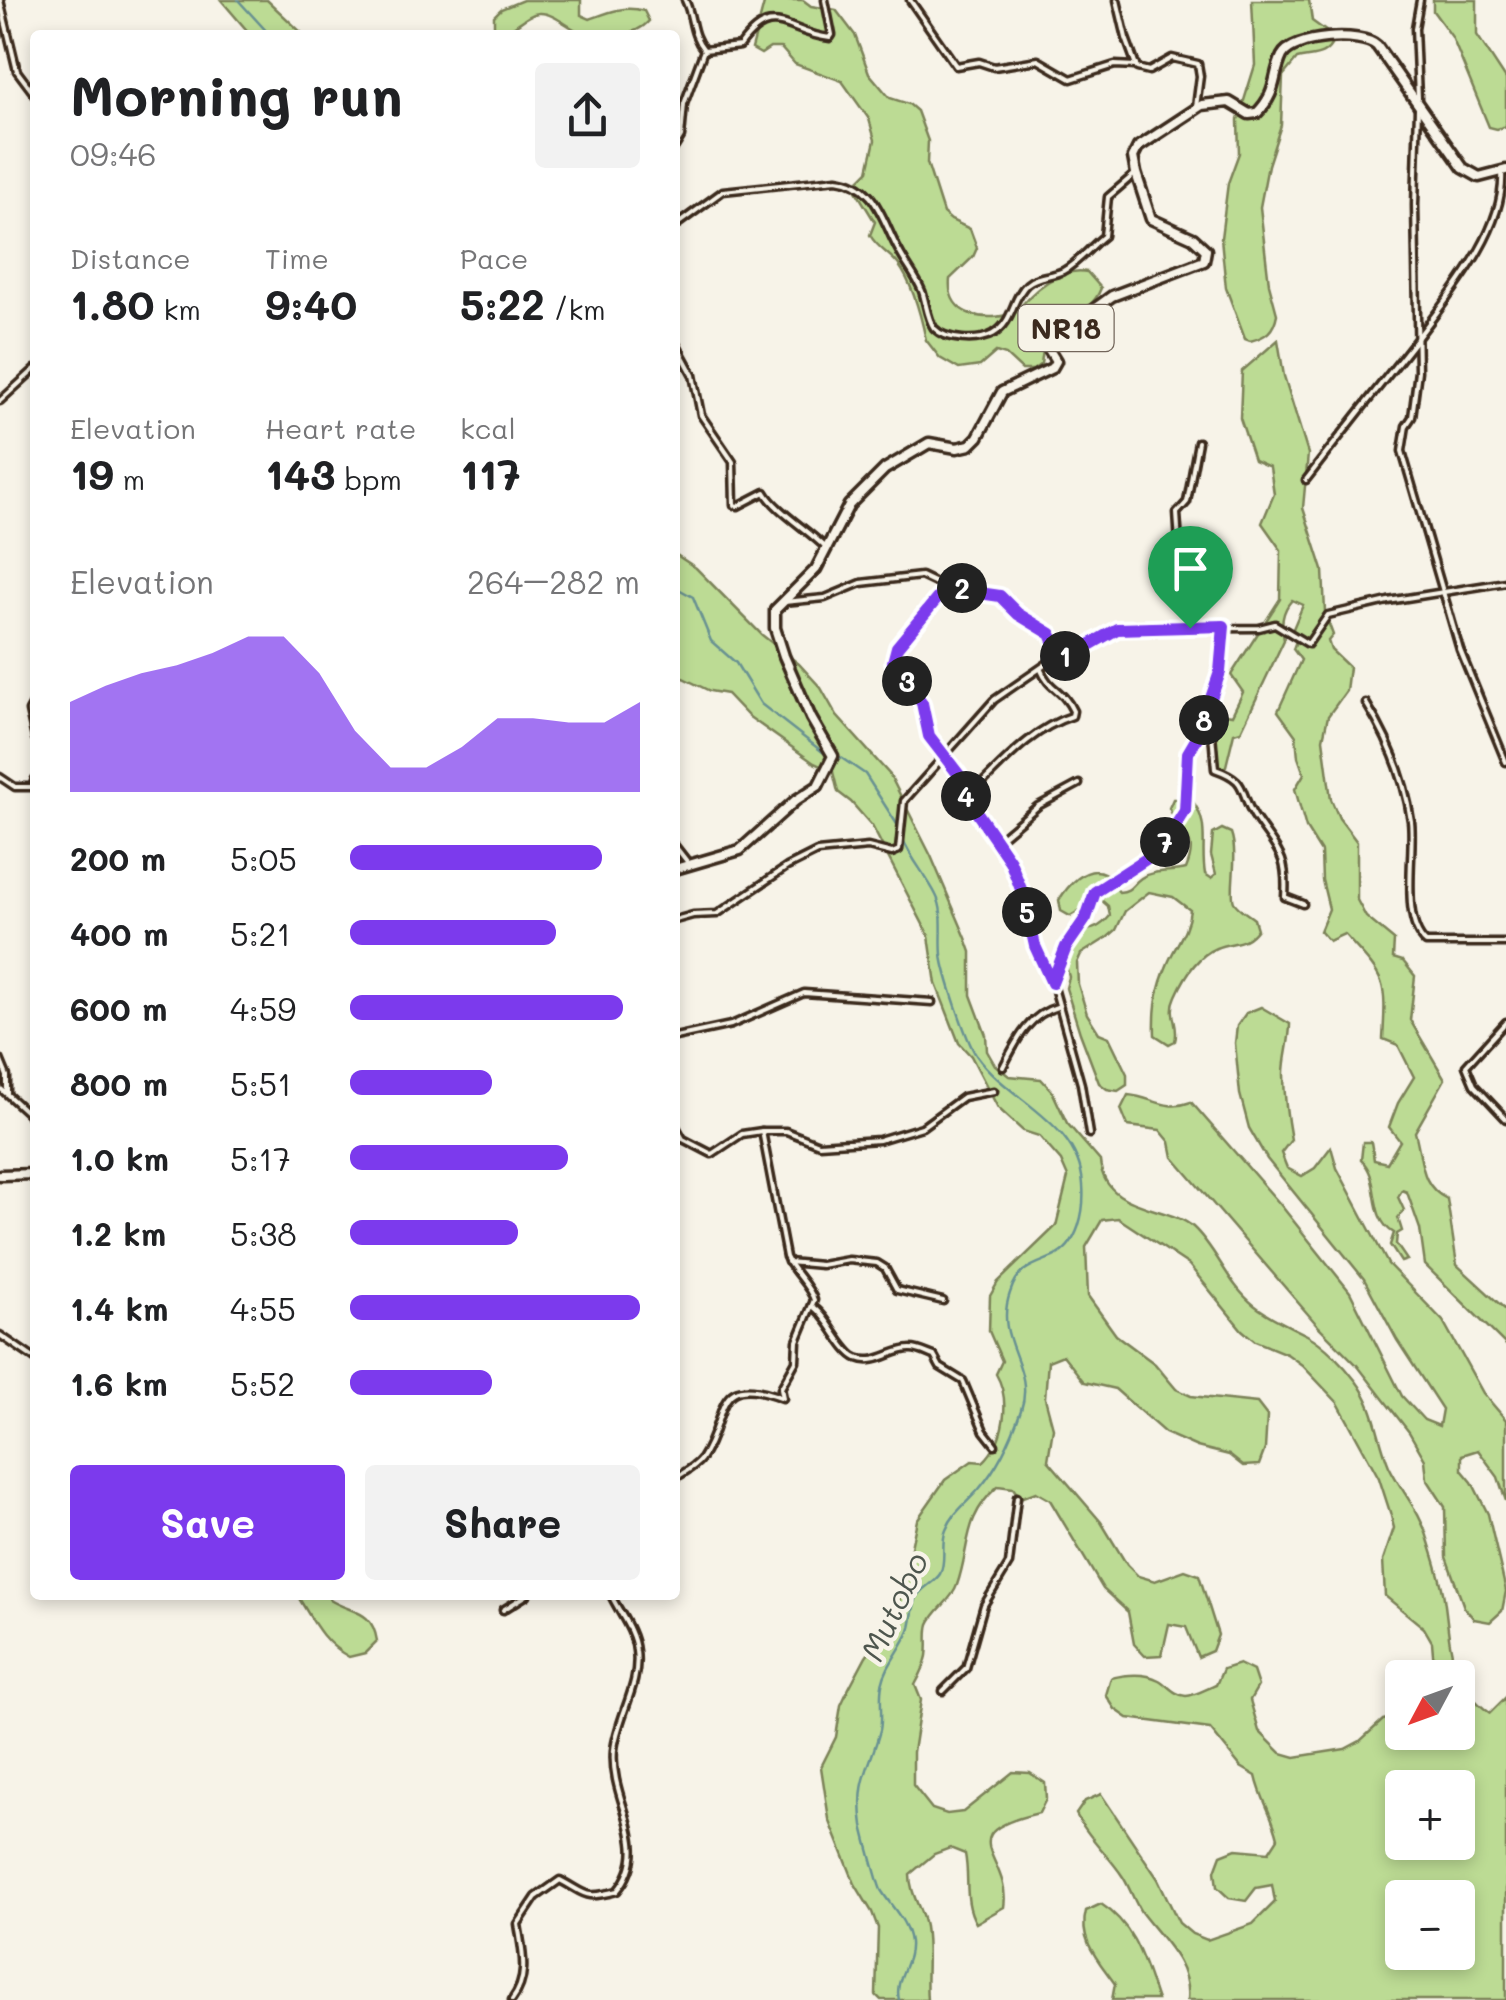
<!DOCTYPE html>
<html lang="en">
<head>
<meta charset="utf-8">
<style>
	:root { --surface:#fff; --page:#f2f2f2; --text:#202124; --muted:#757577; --accent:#7c3aed }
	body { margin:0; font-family:Mali,sans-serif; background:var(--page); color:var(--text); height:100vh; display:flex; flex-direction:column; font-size:38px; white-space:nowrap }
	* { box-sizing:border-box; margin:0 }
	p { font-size:32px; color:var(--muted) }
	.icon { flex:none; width:55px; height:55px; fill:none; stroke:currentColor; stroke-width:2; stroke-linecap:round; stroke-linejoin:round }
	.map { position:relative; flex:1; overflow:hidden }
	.sheet { position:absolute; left:30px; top:30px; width:650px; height:1570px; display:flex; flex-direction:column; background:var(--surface); border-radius:10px; box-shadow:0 5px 15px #0003 }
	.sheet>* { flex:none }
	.needle { width:65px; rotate:229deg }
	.tools { position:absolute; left:1385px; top:1660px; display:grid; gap:20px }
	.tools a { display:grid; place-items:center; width:90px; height:90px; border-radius:10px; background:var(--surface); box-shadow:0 5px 15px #0003; font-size:50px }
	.pin { position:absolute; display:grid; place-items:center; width:85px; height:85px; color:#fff; margin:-102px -42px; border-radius:50% 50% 50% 0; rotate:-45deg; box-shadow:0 0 10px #0007 }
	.pin .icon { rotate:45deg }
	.km { position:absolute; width:50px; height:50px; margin:-25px; border-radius:50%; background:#222; color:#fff; font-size:28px; line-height:50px; text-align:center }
	.round { display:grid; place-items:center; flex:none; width:105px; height:105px; border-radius:10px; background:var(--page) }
	.overview { display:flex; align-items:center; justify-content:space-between; height:170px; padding:0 40px }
	h1 { font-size:55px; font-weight:700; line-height:75px }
	.stats { display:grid; grid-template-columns:repeat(3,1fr); gap:15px; height:170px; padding:10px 40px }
	.stats div { display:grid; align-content:center }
	.stats b { font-size:42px; font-weight:700 }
	.stats small { font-size:28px; font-weight:400 }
	.stats p { font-size:28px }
	.chart { height:280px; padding:20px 40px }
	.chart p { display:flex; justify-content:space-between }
	.chart svg { width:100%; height:180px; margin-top:10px; fill:var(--accent); opacity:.7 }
	.button { display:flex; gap:20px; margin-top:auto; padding:20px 40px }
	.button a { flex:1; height:115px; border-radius:10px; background:var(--accent); color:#fff; font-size:40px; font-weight:700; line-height:115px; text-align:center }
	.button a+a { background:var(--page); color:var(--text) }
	ul { padding:0 40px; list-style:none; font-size:32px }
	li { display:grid; grid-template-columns:160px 120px 1fr; align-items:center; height:75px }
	li i { height:25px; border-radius:12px; background:var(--accent) }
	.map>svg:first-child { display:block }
</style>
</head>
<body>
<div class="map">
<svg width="1506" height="2000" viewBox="0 0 1506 2000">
	<rect width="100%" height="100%" fill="#f7f3e8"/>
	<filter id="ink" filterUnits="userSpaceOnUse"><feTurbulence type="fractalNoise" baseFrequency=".01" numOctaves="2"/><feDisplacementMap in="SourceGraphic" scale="20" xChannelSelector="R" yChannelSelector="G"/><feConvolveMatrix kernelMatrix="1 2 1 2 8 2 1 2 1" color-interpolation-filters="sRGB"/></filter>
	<g filter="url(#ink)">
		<g fill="#bcdb94" stroke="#7c8259" stroke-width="2.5" fill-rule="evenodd">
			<polygon points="221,0 267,0 304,35 251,35"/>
			<path d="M523,0H581V15L590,19C609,12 624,5 644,11L649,21C636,36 601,41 582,33C569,28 553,12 539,13C526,14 516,28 504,32L494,27V16L501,9Z"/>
			<path d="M765,0H803L811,6L836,10L855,35L869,73L890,98L909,104L917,111L928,141L927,163L943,213L951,220L970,229L977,248L973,257L950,279C946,318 988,323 1017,312C1031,291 1060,267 1087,272L1101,288C1086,327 1047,303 1041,364L1033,370H1022L1006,355L996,352L980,366L959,369L940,358L926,340C921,316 913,284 898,264C889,253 877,248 870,235L875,222L853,186L868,171L875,140L869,119L842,81L795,64L781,48H770L761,54L752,49Z"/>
			<path d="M1252,0H1309L1312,21L1330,34L1333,41C1326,59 1311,55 1297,59L1283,76L1281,125L1268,165L1260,207L1269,284L1277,314C1274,331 1266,337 1250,341L1245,339L1226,288L1221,238L1228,183L1239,153L1238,120L1255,65Z"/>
			<polygon points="1477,0 1477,35 1506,79 1506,126 1497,129 1489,127 1452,37 1433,11 1433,0"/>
			<path d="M1278,340L1284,376L1308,454L1303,508L1323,570L1325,612L1307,642L1292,631L1303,605L1292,600C1281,612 1281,625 1284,640L1241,731L1234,733L1226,766L1220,769L1214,743L1220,713L1232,715L1243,692L1231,675L1280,599L1281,550L1262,523L1274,494L1270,467L1254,460L1240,418L1242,371Z"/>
			<path d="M675,554L696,568L762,635L799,664L821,688L837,716L890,775L931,856L966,938L971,952V995L986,1035L987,1051L995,1065L1009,1076L1041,1079L1052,1091L1067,1123L1100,1161C1104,1212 1169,1205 1193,1227C1217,1249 1228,1285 1254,1305C1270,1318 1288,1325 1307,1335C1324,1344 1344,1365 1356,1381C1376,1407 1377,1437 1389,1466C1401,1491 1420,1511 1428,1539C1434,1558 1441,1579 1444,1598C1451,1644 1448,1683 1490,1713L1506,1697V2000H1187C1191,1964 1161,1939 1141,1912C1134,1901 1130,1888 1123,1877C1108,1854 1088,1838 1076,1814L1085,1801L1101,1794L1158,1879L1179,1923L1192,1934L1207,1940L1253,1924L1275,1902L1272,1885L1256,1888L1246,1901L1229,1898L1217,1887L1215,1871L1221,1855L1236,1849L1269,1852L1278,1838C1273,1816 1261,1799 1256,1776L1241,1767L1210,1729L1128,1718L1115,1709L1106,1695L1111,1678C1127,1674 1144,1672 1159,1680C1168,1685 1174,1695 1186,1696C1195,1696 1208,1688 1216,1685L1223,1669L1239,1664L1253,1671L1258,1686L1250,1700L1259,1731L1281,1753L1295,1757L1345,1749L1360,1741L1383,1720L1402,1716V1732H1458V1678L1435,1677L1432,1642L1424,1628L1385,1596L1383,1561L1394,1528L1390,1512L1379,1478L1338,1403L1302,1365L1287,1354L1255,1341L1242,1330L1189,1265L1118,1218L1102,1220L1086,1247L1088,1296L1116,1335L1155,1364L1176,1389L1191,1396L1257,1403L1267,1416L1265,1449L1259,1465L1243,1466L1229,1455L1197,1447L1165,1433L1115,1389L1084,1382L1063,1355L1048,1361L1045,1398L1053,1428L1048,1460L1101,1522L1127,1565L1138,1576L1155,1581L1185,1570L1199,1575L1218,1635L1212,1651L1198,1657L1186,1627L1169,1624L1162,1655L1145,1656L1134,1644L1128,1612L1103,1589L1050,1500L1036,1492L1020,1498L1013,1488L998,1486C962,1519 971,1545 957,1585C952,1601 935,1609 929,1624C926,1634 929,1645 927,1656C925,1666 920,1676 915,1685L921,1700L913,1752V1785L932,1809L947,1814L963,1812L1013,1772L1030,1773L1045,1783L1046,1799L1039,1813C946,1834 1012,1856 1004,1907L976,1923C963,1901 970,1879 965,1854L950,1848L934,1854L910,1874C910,1895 922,1908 925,1927C929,1952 925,1976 927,2000H881L876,1995L878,1928L872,1912L855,1884L829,1819L821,1767L836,1737L841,1705L849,1688L866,1656L896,1616L917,1520L945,1480L972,1461L983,1462C1005,1441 1011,1400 996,1374L1002,1361L989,1331L990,1296L998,1282L1056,1226L1068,1177L1061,1161L1039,1136L1023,1131L998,1108L971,1056L959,1043L936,984L929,936L872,826L851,802L838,792L833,772L814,763L748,716L727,694L710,691L675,674ZM1402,1788H1458V1842H1402ZM1402,1898H1458V1952H1402Z"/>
			<path d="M1327,619L1333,635L1328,641L1331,650L1349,667L1346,691L1328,716L1323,739L1331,799L1339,818L1357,842V900L1366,917L1394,940L1393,958L1403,961L1415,976L1410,1020L1445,1079L1415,1132C1423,1160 1419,1185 1447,1199L1457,1265L1506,1310V1345L1425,1265L1420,1229L1407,1192L1402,1190L1398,1197L1404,1210L1398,1218L1402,1231L1397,1234L1396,1244L1407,1260L1401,1262L1390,1245L1394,1233C1367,1217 1382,1179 1361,1160L1363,1142H1371L1374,1160L1387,1163L1400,1141L1389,1127L1398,1103L1414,1077L1398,1045L1383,1039C1387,977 1385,979 1344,934L1329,941L1320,931L1329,909L1322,880L1321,852L1306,828L1295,789L1304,774L1298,757L1296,736L1278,711L1301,660L1293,649L1296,641L1310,648Z"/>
			<path d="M1173,799H1191C1211,824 1200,845 1205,874L1211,878L1216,874L1211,855L1213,834L1222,829L1231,833C1239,855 1229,892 1234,902C1238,909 1248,914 1254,919L1257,929C1245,946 1232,941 1216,948C1197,956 1184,978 1176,996C1167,1015 1180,1024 1175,1041L1169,1044L1155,1035C1154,1008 1157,988 1168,963C1176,944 1188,931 1190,910L1173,897L1149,892L1125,911L1116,930L1108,937L1081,954L1077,963L1078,984L1087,1014L1099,1033L1109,1037L1127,1074V1085L1118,1091L1107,1089L1099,1083L1080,1033L1066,988L1069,977L1061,948L1064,937C1081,926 1092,937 1110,916L1108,906L1100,899L1070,916L1061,911L1059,900C1067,887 1086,864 1104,873C1110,876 1114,886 1119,892C1132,891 1131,885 1141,878C1155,869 1171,873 1186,869C1200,836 1180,833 1169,808Z"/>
			<path d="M1261,1007L1290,1024C1290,1041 1284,1058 1284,1074C1284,1096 1287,1118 1291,1140L1281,1153L1287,1168L1302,1176L1315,1168L1331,1147L1337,1168L1388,1264L1443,1321L1483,1393L1506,1420V1501L1498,1477L1478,1450L1462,1455V1470L1472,1482L1488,1514L1506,1591L1502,1611L1490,1622L1474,1619L1464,1607L1446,1557L1445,1507L1427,1479L1425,1460L1409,1432L1357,1365L1319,1327L1173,1157L1170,1142L1160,1130L1128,1126L1121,1109L1128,1095C1153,1097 1165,1112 1191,1102L1280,1204L1350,1292L1402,1396L1424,1420L1439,1426L1442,1409L1397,1340L1364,1279L1267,1159L1249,1128L1240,1094L1235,1043L1237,1026L1246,1013Z"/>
			<path d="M297,1595H330V1600C353,1614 372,1609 377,1641L365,1653L349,1657C322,1642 313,1621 297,1595Z"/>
			<path d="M1101,1904C1136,1926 1144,1963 1157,2000H1112L1115,1984C1099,1961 1078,1940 1086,1911Z"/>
		</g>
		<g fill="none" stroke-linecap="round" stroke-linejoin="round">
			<g stroke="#699292" stroke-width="2.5">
				<polyline points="238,0 270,35"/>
				<polyline points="675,587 693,597 711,641 736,663 761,704 824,753"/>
				<polyline points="840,757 865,774 900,829"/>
				<path d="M899,2000C894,1978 912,1964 910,1942C907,1920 892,1908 881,1890C878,1884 865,1835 863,1825C856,1780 870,1769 880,1730C883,1715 879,1700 882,1685C886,1665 901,1650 909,1631C913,1620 912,1605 918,1595C923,1587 935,1582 940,1574C947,1560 940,1544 946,1530C953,1512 967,1503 979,1489C998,1467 1012,1437 1021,1410C1036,1366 993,1341 1010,1293C1018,1268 1031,1266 1053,1257C1079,1246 1085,1210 1083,1185C1079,1121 1008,1101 976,1055C966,1040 944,973 942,955C940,936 945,912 936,895C926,875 910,858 902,837"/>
			</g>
			<g stroke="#3b2a1e" stroke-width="11">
				<g id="minor">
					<polyline points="0,0 17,71 35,95"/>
					<polyline points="910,0 956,66 979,62 994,67 1038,60 1071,79 1115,65 1136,66"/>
					<polyline points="1117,0 1126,38 1137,68 1149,71 1172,58 1198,64 1200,76 1196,107"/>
					<path d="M704,50L740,46C774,0 787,34 830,38L832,35L825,0"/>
					<polyline points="1418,98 1415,28 1420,0"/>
					<polyline points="1418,108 1415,205 1418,371 1412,417 1406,426 1402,451 1460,650 1506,762"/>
					<path d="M675,147L681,137L684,104L704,50C690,33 694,18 685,0"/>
					<path d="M675,226L723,191L837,179C877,184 882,221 899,251C906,265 916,276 922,291C926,302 927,318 934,328C946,341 978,342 993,334C1014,322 1011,299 1027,284C1037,275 1051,277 1063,271C1078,263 1090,247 1104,236L1108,197L1136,173"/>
					<path d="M675,342L693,375L701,415L733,462L734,505L738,506L765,492C774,509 809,531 826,548"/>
					<polyline points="0,401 35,369"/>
					<path d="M1306,480C1342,433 1379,387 1416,340C1448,297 1506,230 1502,172"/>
					<polyline points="946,588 897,647 893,662 922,703 929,735 959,775 965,794 998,840 1017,879 1035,946 1052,980 1081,1084 1089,1134"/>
					<polyline points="784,602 825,598 861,583 921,576 946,588 1000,596 1018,614 1048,630 1061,657"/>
					<polyline points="1190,628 1188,606 1179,591 1173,558 1179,543 1177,513 1187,502 1198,442"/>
					<polyline points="35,700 29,711 35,738"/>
					<path d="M1366,703C1389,740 1405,778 1411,821C1415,852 1400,921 1426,943H1506"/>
					<path d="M1210,710L1215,769C1249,781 1238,790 1254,816C1276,850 1288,853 1285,897L1303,904"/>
					<polyline points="0,777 15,787 32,787 35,779"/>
					<path d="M967,798C999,768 1030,729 1072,716L1073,711C1063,689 1049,690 1041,670"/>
					<polyline points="998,840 1038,806 1079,784"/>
					<polyline points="675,846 689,864"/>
					<polyline points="675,920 693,915 717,914 787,867 817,852 868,847 892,853 899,850 904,801 994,700 1055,658 1072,655 1117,629 1259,628 1275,624 1308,644 1328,615 1388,601 1506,582"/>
					<polyline points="1054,980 1066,947 1086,918 1095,892 1160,850 1185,811 1188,753 1198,737 1220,672 1224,626"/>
					<polyline points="1506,1022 1466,1066 1474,1085 1506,1119"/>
					<polyline points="675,1037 731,1025 804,993 932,1002"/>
					<polyline points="0,1059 7,1076 7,1093"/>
					<path d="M1003,1067C1016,1042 1028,1015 1057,1007"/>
					<polyline points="0,1088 35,1120"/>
					<polyline points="675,1125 683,1139 712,1154 742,1134 762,1131 786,1131 819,1144 879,1140 922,1127 963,1097 994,1091"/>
					<polyline points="788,1262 821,1265 849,1260 877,1263 885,1268 897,1290 943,1301"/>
					<path d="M812,1306C827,1314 843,1353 857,1358C877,1366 892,1349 911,1349C919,1349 928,1354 934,1356L940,1367L963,1381L984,1431L995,1445"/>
					<polyline points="0,1335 35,1359"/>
					<path d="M675,1478C683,1473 695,1467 701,1459C730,1416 710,1370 783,1398L781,1388L796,1361L797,1341L814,1300C810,1286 793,1272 786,1257L762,1131"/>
					<polyline points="503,1610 527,1595"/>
					<polyline points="943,1691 966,1668 984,1605 1009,1564 1017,1497"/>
					<path d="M512,2000C530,1976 522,1951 518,1924L536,1897L560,1880C587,1894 583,1900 617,1891C656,1845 609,1802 614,1750C617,1718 641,1684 636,1651C634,1630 620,1614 611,1595"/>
				</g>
			</g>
			<g stroke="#3b2a1e" stroke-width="15">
				<g id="primary">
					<path d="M675,869L740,850L796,800L818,786L833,756L811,718L784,656L775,628V610L816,569L849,505L885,469L929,443L957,448L970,445L978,437L1002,392L1052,368L1056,361L1048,348L1050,341L1112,296L1204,261L1206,250L1193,238L1151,219L1136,173L1133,157L1138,147L1202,105L1229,102L1249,114L1257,113C1278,92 1272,77 1282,56C1292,36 1362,31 1377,46L1463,168L1479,177L1506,170"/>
					<polyline points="0,1175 35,1174"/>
				</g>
			</g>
			<use href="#minor" stroke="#f7f3e8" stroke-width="4"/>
			<use href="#primary" stroke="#f7f3e8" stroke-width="8"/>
		</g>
	</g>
	<g fill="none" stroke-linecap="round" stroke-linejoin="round" filter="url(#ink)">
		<g stroke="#fff" stroke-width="20">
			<polygon id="route" points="946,588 1000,596 1018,614 1051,634 1061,657 1072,655 1117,629 1224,626 1220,672 1198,736 1188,753 1185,811 1160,850 1095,892 1086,918 1066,947 1052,983 1035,946 1024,897 1010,861 967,798 959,775 929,736 922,703 893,662 897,647"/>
		</g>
		<use href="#route" stroke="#7c3aed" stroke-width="12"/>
	</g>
	<g text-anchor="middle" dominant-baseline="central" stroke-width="9" stroke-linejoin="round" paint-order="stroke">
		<rect fill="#f7f3e8" stroke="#73665b" stroke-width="2.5" x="1018.5" y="305" width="95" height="46" rx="8"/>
		<g font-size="28" font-weight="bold" fill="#3b2a1e">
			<text x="1066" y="328">NR18</text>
		</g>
		<g font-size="32" font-style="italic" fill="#4e564e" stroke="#f7f3e8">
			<text transform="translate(893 1606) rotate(-65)">Mutobo</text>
		</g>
	</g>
</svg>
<div class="tools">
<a><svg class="needle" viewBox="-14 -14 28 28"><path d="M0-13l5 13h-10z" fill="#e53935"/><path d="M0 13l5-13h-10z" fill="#757577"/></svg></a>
<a>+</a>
<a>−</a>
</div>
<div class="pin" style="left:1190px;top:628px;background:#1e9e55"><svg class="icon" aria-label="arrive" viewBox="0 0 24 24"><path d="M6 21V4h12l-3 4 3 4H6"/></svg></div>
<b class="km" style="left:1065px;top:656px">1</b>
<b class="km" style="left:962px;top:588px">2</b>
<b class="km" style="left:907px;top:681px">3</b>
<b class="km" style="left:966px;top:796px">4</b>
<b class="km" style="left:1027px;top:912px">5</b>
<b class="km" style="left:1165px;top:842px">7</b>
<b class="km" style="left:1204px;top:720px">8</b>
<section class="sheet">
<div class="overview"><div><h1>Morning run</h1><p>09:46</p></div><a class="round"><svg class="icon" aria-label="share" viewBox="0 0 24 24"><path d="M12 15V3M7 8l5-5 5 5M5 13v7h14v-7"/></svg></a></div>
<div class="stats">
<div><p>Distance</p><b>1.80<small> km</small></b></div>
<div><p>Time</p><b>9:40</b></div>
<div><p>Pace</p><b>5:22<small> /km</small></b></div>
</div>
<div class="stats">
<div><p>Elevation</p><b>19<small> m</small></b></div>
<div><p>Heart rate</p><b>143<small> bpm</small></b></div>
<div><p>kcal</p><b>117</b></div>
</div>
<div class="chart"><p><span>Elevation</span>264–282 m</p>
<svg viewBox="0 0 160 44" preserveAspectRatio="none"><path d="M0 44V22L10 18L20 15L30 13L40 10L50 6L60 6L70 15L80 29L90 38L100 38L110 33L120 26L130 26L140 27L150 27L160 22V44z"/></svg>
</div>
<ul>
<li><b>200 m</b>5:05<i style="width:87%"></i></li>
<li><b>400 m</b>5:21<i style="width:71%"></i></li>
<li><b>600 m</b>4:59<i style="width:94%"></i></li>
<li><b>800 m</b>5:51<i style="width:49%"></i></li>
<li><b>1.0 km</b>5:17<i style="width:75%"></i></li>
<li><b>1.2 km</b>5:38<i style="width:58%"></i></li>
<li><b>1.4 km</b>4:55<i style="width:100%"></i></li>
<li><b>1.6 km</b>5:52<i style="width:49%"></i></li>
</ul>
<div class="button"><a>Save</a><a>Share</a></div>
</section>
</div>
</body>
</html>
